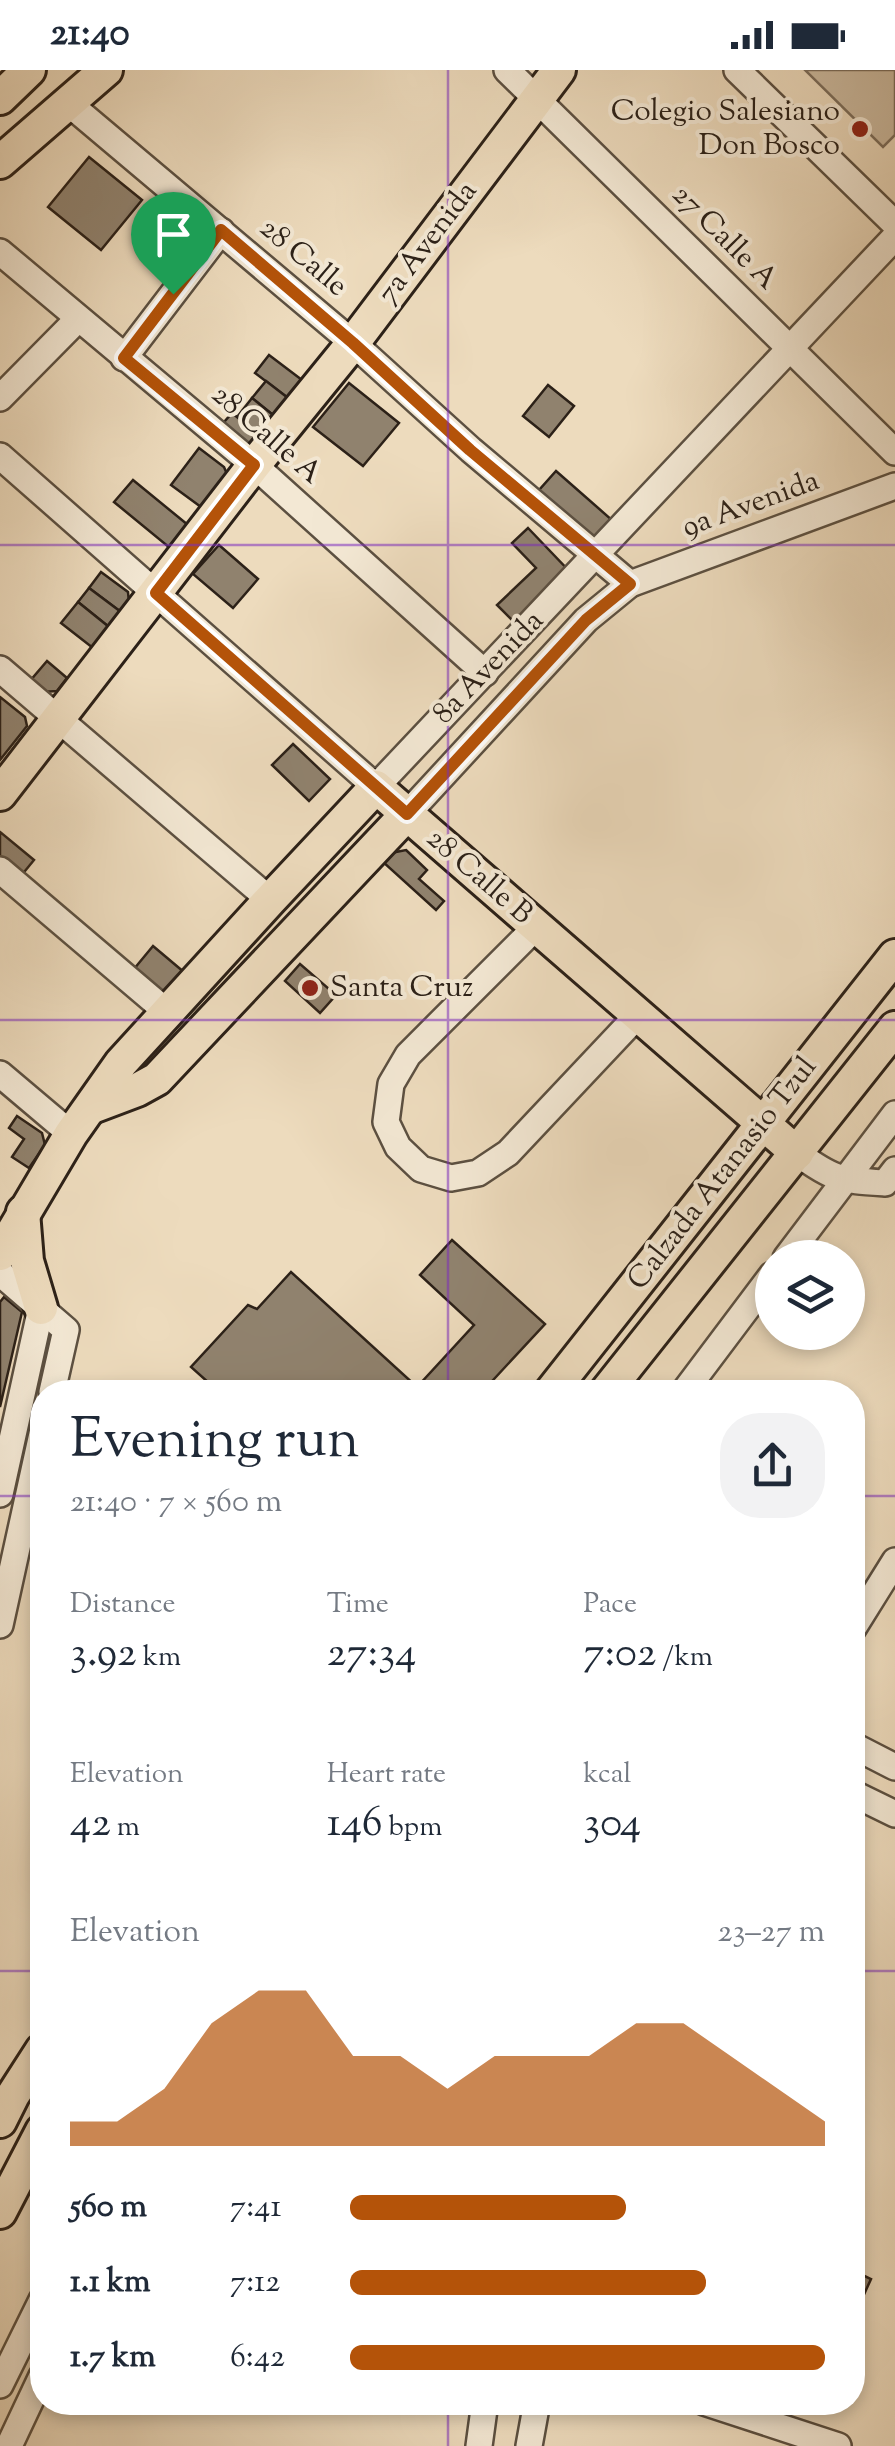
<!DOCTYPE html>
<html lang="en">
<head>
<meta charset="utf-8">
<style>
	:root { --surface:#fff; --page:#f2f2f3; --text:#1f2937; --muted:#747a83; --accent:#b45309 }
	body { margin:0; font-family:"Sorts Mill Goudy",serif; background:var(--page); color:var(--text); height:100vh; display:flex; flex-direction:column; font-size:38px; white-space:nowrap }
	* { box-sizing:border-box; margin:0 }
	p { font-size:32px; color:var(--muted) }
	.icon { flex:none; width:55px; height:55px; fill:none; stroke:currentColor; stroke-width:2; stroke-linecap:round; stroke-linejoin:round }
	.map { position:relative; flex:1; overflow:hidden }
	.side { position:absolute; left:30px; top:1310px; width:835px; height:1035px; display:flex; flex-direction:column; background:var(--surface); border-radius:40px; box-shadow:0 5px 15px #0003 }
	.side>* { flex:none }
	.tools { position:absolute; left:755px; top:1170px; display:grid; gap:20px }
	.tools a { display:grid; place-items:center; width:110px; height:110px; border-radius:50%; background:var(--surface); box-shadow:0 5px 15px #0003; font-size:50px }
	.pin { position:absolute; display:grid; place-items:center; width:85px; height:85px; color:#fff; margin:-102px -42px; border-radius:50% 50% 50% 0; rotate:-45deg; box-shadow:0 0 10px #0007 }
	.pin .icon { rotate:45deg }
	.round { display:grid; place-items:center; flex:none; width:105px; height:105px; border-radius:40px; background:var(--page) }
	.head { display:flex; align-items:center; justify-content:space-between; height:170px; padding:0 40px }
	h1 { font-size:55px; font-weight:600; line-height:75px }
	.figures { display:grid; grid-template-columns:repeat(3,1fr); gap:15px; height:170px; padding:10px 40px }
	.figures div { display:grid; align-content:center }
	.figures b { font-size:42px; font-weight:600 }
	.figures small { font-size:28px; font-weight:400 }
	.figures p { font-size:28px }
	.chart { height:280px; padding:20px 40px }
	.chart p { display:flex; justify-content:space-between }
	.chart svg { width:100%; height:180px; margin-top:10px; fill:var(--accent); opacity:.7 }
	ul { padding:0 40px; list-style:none; font-size:32px }
	li { display:grid; grid-template-columns:160px 120px 1fr; align-items:center; height:75px }
	li i { height:25px; border-radius:12px; background:var(--accent) }
	.status { display:flex; justify-content:space-between; align-items:center; height:70px; padding:0 50px; background:var(--surface); direction:ltr }
	.status svg { height:28px; fill:currentColor }
	.map>svg:first-child { display:block }
</style>
</head>
<body>
<div class="status"><b>21:40</b><svg viewBox="0 0 49 12"><path d="M0 12V9h3v3zM5 12V6h3v6zM10 12V3h3v9zM15 12V0h3v12zM26 1h20v11H26zM47 4h2v5h-2z"/></svg></div>
<div class="map">
<svg width="895" height="2376" viewBox="0 0 895 2376">
	<rect width="100%" height="100%" fill="#eddbbd"/>
	<filter id="stains"><feTurbulence type="fractalNoise" baseFrequency=".002" numOctaves="4"/><feColorMatrix values="0 0 0 0 .2 0 0 0 0 .09 0 0 0 0 .02 0 0 0 .5 -.17"/></filter>
	<radialGradient id="worn" r=".72"><stop offset=".6" stop-color="#630" stop-opacity="0"/><stop offset="1" stop-color="#630" stop-opacity=".3"/></radialGradient>
	<polygon fill="#ccbba1" stroke="#7c6e5c" stroke-width="2.5" points="805,0 895,0 895,65 883,77"/>
	<g fill="#90826e" stroke="#2c2118" stroke-width="2.5">
		<polygon points="89,87 142,130 101,180 48,137"/>
		<polygon points="269,285 302,310 288,328 255,303"/>
		<polygon points="266,311 288,328 273,345 252,328"/>
		<polygon points="349,313 399,353 363,396 313,357"/>
		<polygon points="548,315 574,336 549,367 523,346"/>
		<polygon points="252,328 273,345 258,364 237,347"/>
		<polygon points="232,343 258,364 249,374 237,376 218,359"/>
		<polygon points="199,378 224,397 227,404 201,437 171,415"/>
		<polygon points="556,401 613,451 589,478 532,428"/>
		<polygon points="133,410 188,455 170,478 114,432"/>
		<polygon points="528,458 571,503 516,554 497,535 536,498 512,473"/>
		<polygon points="219,475 258,509 233,538 193,504"/>
		<polygon points="101,502 128,522 129,533 121,542 89,518"/>
		<polygon points="89,518 121,542 109,557 78,532"/>
		<polygon points="78,532 109,557 93,578 61,553"/>
		<polygon points="47,591 67,608 57,621 42,622 30,611"/>
		<polygon points="0,627 25,647 27,656 0,690"/>
		<polygon points="293,674 330,709 309,731 272,695"/>
		<polygon points="0,762 34,790 16,812 0,798"/>
		<polygon points="406,780 427,800 419,809 444,831 436,840 383,792 391,783"/>
		<polygon points="153,876 185,903 169,922 153,924 129,905"/>
		<polygon points="300,894 336,925 320,943 285,911"/>
		<polygon points="17,1046 42,1063 45,1075 29,1098 12,1087 24,1069 9,1058"/>
		<polygon points="452,1170 545,1254 482,1322 219,1322 191,1297 248,1235 257,1239 291,1202 417,1317 474,1255 420,1205"/>
		<polygon points="4,1227 22,1242 0,1337 0,1232"/>
		<polygon points="852,2200 871,2209 852,2251"/>
	</g>
	<g fill="none" stroke-linecap="round" stroke-linejoin="round">
		<g stroke="#5c5041" stroke-width="30">
			<g id="minor">
				<polyline points="507,0 895,382"/>
				<polyline points="737,0 895,154"/>
				<polyline points="67,32 353,273 471,380 630,514"/>
				<polyline points="0,182 254,395 485,603"/>
				<polyline points="124,288 221,161"/>
				<polyline points="0,328 78,249"/>
				<polyline points="0,386 376,717 895,167"/>
				<polyline points="0,599 270,830"/>
				<polyline points="407,744 586,550 630,514 895,416"/>
				<polyline points="0,800 167,942"/>
				<polyline points="536,857 408,985 391,1014 386,1052 398,1077 421,1099 451,1108 478,1103 508,1083 638,945"/>
				<polyline points="0,1004 71,1064"/>
				<path d="M797,1083C834,1110 840,1110 885,1113L895,1100"/>
				<polyline points="786,1188 895,1044"/>
				<polyline points="0,1203 66,1260 52,1322"/>
				<polyline points="684,1322 772,1205"/>
				<polyline points="0,1424 41,1238"/>
				<polyline points="0,1555 42,1364"/>
				<polyline points="852,1560 895,1491"/>
				<polyline points="852,1675 895,1697"/>
				<polyline points="852,1723 895,1744"/>
				<polyline points="0,2315 42,2230"/>
				<polyline points="704,2332 838,2376"/>
				<polyline points="9,2376 42,2306"/>
				<polyline points="479,2376 485,2332"/>
				<polyline points="529,2376 537,2332"/>
			</g>
		</g>
		<g stroke="#2c2118" stroke-width="38">
			<g id="major">
				<polyline points="0,28 29,0"/>
				<polyline points="0,92 106,0"/>
				<polyline points="0,724 254,395 353,273 559,0"/>
				<polyline points="92,1037 137,1020 157,1009 407,744"/>
				<polyline points="23,1142 27,1191 41,1238"/>
				<polyline points="0,1184 71,1064 121,993 270,830 376,717 797,1083"/>
				<polyline points="551,1322 895,886"/>
				<polyline points="606,1322 895,958"/>
				<polyline points="0,2051 13,2025 42,1980"/>
				<polyline points="0,2142 42,2061"/>
			</g>
		</g>
		<use href="#minor" stroke="#f3e8d4" stroke-width="25"/>
		<use href="#major" stroke="#eddbbd" stroke-width="32"/>
	</g>
	<g fill="none" stroke-linecap="round" stroke-linejoin="round">
		<g stroke="#fff" stroke-width="20">
			<polygon id="route" points="221,160 353,273 470,380 630,514 586,550 407,744 156,523 254,395 124,288"/>
		</g>
		<use href="#route" stroke="#b45309" stroke-width="12"/>
	</g>
	<path fill="none" stroke="#7b2cbf" stroke-width="2.5" stroke-opacity="0.55" d="M448,0V1322M0,475H895M0,950H895M0,1426H42M852,1426H895M0,1901H42M852,1901H895M448,2332V2376"/>
	<g fill="#8f2418" stroke="#f3e8d4" stroke-width="4">
		<circle cx="860" cy="59" r="10"/>
		<circle cx="310" cy="918" r="10"/>
	</g>
	<g text-anchor="middle" dominant-baseline="central" stroke-width="8" stroke-linejoin="round" paint-order="stroke">
		<g font-size="30" fill="#2c2118" stroke="#f3e8d4" text-anchor="end">
			<text x="840" y="42">Colegio Salesiano<tspan x="840" dy="34">Don Bosco</tspan></text>
			<text x="330" y="918" text-anchor="start">Santa Cruz</text>
		</g>
		<g font-size="30" fill="#2c2118" stroke="#f3e8d4">
			<text transform="translate(724 168) rotate(45)">27 Calle A</text>
			<text transform="translate(428 173) rotate(-53)">7a Avenida</text>
			<text transform="translate(303 188) rotate(40)">28 Calle</text>
			<text transform="translate(266 365) rotate(41)">28 Calle A</text>
			<text transform="translate(751 435) rotate(-20)">9a Avenida</text>
			<text transform="translate(489 598) rotate(-46)">8a Avenida</text>
			<text transform="translate(479 807) rotate(41)">28 Calle B</text>
			<text transform="translate(723 1104) rotate(-52)">Calzada Atanasio Tzul</text>
		</g>
	</g>
	<rect width="100%" height="100%" filter="url(#stains)"/>
	<rect width="100%" height="100%" fill="url(#worn)"/>
</svg>
<div class="tools">
<a><svg class="icon" aria-label="layers" viewBox="0 0 24 24"><path d="M12 4l9 5-9 5-9-5zM3 14l9 5 9-5"/></svg></a>
</div>
<div class="pin" style="left:173px;top:224px;background:#1e9e55"><svg class="icon" aria-label="arrive" viewBox="0 0 24 24"><path d="M6 21V4h12l-3 4 3 4H6"/></svg></div>
<section class="side">
<div class="head"><div><h1>Evening run</h1><p>21:40 · 7 × 560 m</p></div><a class="round"><svg class="icon" aria-label="share" viewBox="0 0 24 24"><path d="M12 15V3M7 8l5-5 5 5M5 13v7h14v-7"/></svg></a></div>
<div class="figures">
<div><p>Distance</p><b>3.92<small> km</small></b></div>
<div><p>Time</p><b>27:34</b></div>
<div><p>Pace</p><b>7:02<small> /km</small></b></div>
</div>
<div class="figures">
<div><p>Elevation</p><b>42<small> m</small></b></div>
<div><p>Heart rate</p><b>146<small> bpm</small></b></div>
<div><p>kcal</p><b>304</b></div>
</div>
<div class="chart"><p><span>Elevation</span>23–27 m</p>
<svg viewBox="0 0 160 44" preserveAspectRatio="none"><path d="M0 44V38L10 38L20 30L30 14L40 6L50 6L60 22L70 22L80 30L90 22L100 22L110 22L120 14L130 14L140 22L150 30L160 38V44z"/></svg>
</div>
<ul>
<li><b>560 m</b>7:41<i style="width:58%"></i></li>
<li><b>1.1 km</b>7:12<i style="width:75%"></i></li>
<li><b>1.7 km</b>6:42<i style="width:100%"></i></li>
</ul>
</section>
</div>
</body>
</html>
